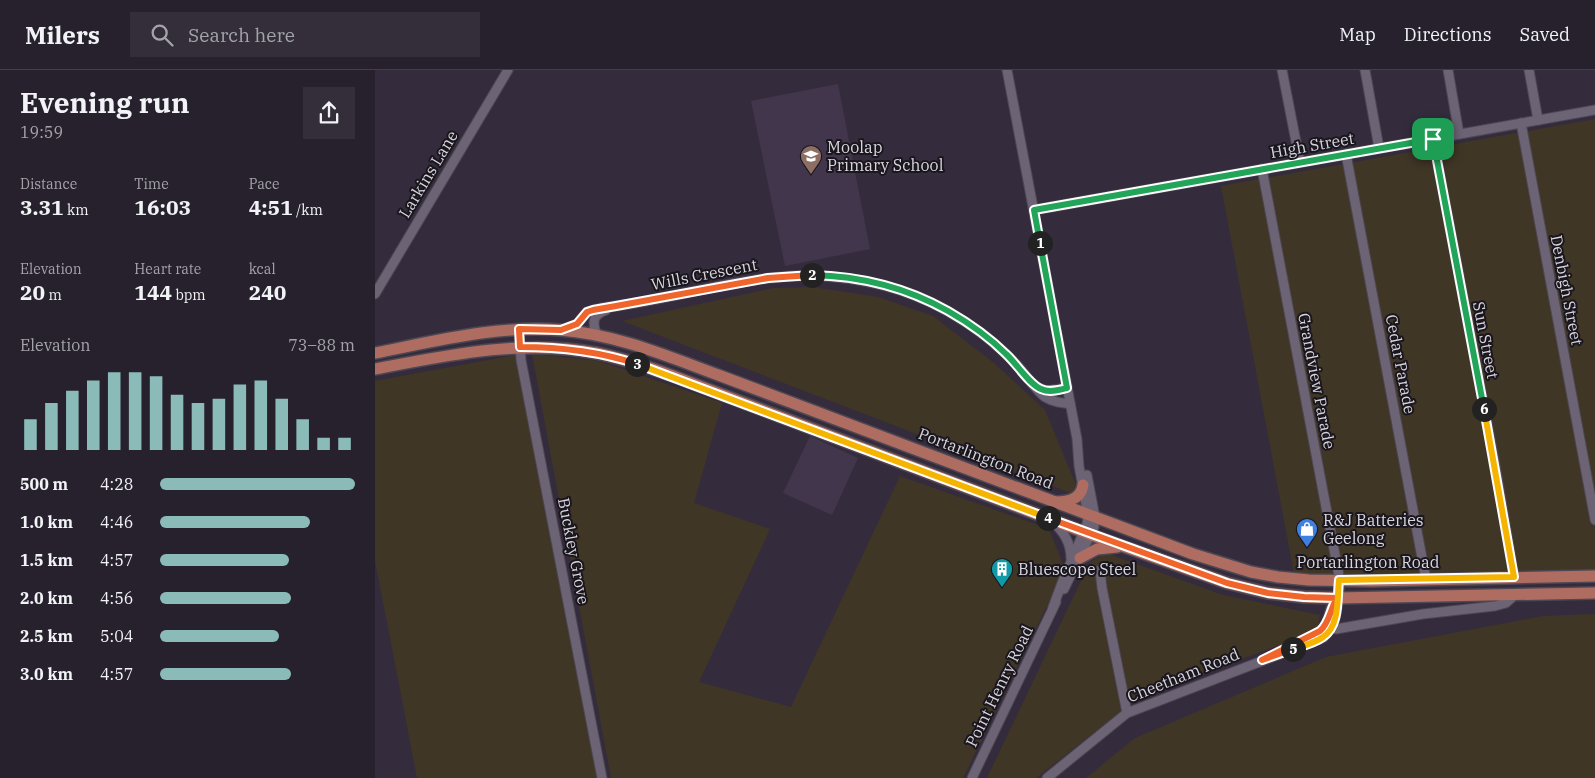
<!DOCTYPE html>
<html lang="en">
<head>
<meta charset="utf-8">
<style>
	:root { --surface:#27212d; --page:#332e39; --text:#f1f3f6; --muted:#a4a3aa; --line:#433e49; --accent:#8bbbb9 }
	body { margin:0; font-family:"IBM Plex Serif",serif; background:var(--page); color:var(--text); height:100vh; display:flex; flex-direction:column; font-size:19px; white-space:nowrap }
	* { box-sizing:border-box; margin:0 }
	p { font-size:16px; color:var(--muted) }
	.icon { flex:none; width:28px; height:28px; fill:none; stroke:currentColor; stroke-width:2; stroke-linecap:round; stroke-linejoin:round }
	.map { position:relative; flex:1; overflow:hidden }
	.sheet { display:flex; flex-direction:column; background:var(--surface); width:375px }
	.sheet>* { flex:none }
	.pin { position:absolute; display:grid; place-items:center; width:42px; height:42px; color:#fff; margin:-21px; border-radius:10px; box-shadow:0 2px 8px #0006 }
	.km { position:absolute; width:25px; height:25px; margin:-12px; border-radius:50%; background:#222; color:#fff; font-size:14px; line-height:25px; text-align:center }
	.round { display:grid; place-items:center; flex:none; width:52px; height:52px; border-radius:0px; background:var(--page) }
	.overview { display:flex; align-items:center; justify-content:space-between; height:85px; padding:0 20px }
	h1 { font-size:28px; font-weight:700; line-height:38px }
	.stats { display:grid; grid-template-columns:repeat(3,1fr); gap:8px; height:85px; padding:5px 20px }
	.stats div { display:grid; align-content:center }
	.stats b { font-size:21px; font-weight:700 }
	.stats small { font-size:14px; font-weight:400 }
	.stats p { font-size:14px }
	.chart { height:140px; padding:10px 20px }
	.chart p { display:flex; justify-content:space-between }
	.chart svg { width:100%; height:90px; margin-top:5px; stroke:var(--accent); stroke-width:6 }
	ul { padding:0 20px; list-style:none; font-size:16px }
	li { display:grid; grid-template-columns:80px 60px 1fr; align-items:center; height:38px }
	li i { height:12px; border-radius:6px; background:var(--accent) }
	header { display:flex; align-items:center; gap:30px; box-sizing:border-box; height:70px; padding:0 25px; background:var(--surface); border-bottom:1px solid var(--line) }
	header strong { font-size:24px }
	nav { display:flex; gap:28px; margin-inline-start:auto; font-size:18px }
	.search { width:350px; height:45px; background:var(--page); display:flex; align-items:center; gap:12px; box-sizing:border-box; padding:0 18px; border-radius:0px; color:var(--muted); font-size:19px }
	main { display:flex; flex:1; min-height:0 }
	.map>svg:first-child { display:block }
</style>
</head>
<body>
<header>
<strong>Milers</strong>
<div class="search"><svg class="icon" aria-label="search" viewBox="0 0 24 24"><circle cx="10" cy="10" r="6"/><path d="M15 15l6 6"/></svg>Search here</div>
<nav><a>Map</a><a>Directions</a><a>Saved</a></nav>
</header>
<main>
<section class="sheet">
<div class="overview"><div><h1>Evening run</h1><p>19:59</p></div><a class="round"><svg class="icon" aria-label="share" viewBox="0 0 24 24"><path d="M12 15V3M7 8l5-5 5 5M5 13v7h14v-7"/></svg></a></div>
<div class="stats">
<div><p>Distance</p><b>3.31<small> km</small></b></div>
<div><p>Time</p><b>16:03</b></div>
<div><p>Pace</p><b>4:51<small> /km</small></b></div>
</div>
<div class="stats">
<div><p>Elevation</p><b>20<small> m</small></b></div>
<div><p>Heart rate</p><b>144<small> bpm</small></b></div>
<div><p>kcal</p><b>240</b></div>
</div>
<div class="chart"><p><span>Elevation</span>73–88 m</p>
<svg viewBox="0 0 160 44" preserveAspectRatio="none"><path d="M5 44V29M15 44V21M25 44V15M35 44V10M45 44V6M55 44V6M65 44V8M75 44V17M85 44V21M95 44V19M105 44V12M115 44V10M125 44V19M135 44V29M145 44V38M155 44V38"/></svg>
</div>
<ul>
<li><b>500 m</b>4:28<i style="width:100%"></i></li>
<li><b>1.0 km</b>4:46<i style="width:77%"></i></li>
<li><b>1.5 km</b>4:57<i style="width:66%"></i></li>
<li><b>2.0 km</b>4:56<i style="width:67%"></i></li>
<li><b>2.5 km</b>5:04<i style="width:61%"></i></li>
<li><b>3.0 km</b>4:57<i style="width:67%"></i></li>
</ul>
</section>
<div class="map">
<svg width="1220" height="708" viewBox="0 0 1220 708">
	<rect width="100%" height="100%" fill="#342c3c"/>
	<g fill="#41364b">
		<polygon points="463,14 495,179 410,196 376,31"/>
		<polygon points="435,366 483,388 457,445 408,423"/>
	</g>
	<g fill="#403626">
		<polygon points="1220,49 1220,500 928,505 919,503 846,116"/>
		<polygon points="438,217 503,227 558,246 619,293 670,340 706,427 247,251 398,218"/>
		<polygon points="157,284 224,291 347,333 319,433 395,459 324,612 416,637 525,406 674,459 690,499 588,708 236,708"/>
		<polygon points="141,285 223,708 42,708 0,490 0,311"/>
		<polygon points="731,483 848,525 945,545 942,561 763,628 661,708 612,708 715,492"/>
		<polygon points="1220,544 1220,708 711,708 760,668 951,587 1168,546"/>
	</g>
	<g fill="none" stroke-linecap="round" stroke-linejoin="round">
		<g stroke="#4d4753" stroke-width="11">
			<g id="minor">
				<polyline points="632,0 702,369 704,396 713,445 712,454 687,513 678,537"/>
				<polyline points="907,0 925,92"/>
				<polyline points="990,0 1004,78"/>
				<polyline points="1073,0 1084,64"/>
				<polyline points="1154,0 1163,50"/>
				<polyline points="1146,53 1220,450"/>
				<polyline points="1058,69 1120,395 1139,507"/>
				<polyline points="971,84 1051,509"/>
				<polyline points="659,140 1220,40"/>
				<polyline points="0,224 133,0"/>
				<polyline points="144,259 146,290 227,708"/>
				<path d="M186,260L202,254L212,242L226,238C283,232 338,214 395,208C456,201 521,211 574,242C599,256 621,273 640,293C649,302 661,321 670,327C678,332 686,333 695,334"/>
				<path d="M222,265C217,253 217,245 231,240"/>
				<polyline points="662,317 671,321 692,318"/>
				<path d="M677,451C689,462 696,473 696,489"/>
				<polyline points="725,500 727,518 752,643"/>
				<polyline points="689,519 719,457 720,447 712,405"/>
				<polyline points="953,557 961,559 1048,544 1120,536 1131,533 1140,525"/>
				<polyline points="935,568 951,556 956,538"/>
				<polyline points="597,708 681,532"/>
				<polyline points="672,708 752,643 949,567 956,558 959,552 962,538 965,511 887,99"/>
			</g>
		</g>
		<g stroke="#4d4753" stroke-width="14">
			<g id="major">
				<path d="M0,283C61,271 123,255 185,260C241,264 294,287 346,306L818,484L876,502L903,507L934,510L997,511L1220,506"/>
				<path d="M0,299C73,285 147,269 221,283C247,288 273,297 298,306L722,467L852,513L893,523L929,527L962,528L1220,523"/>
				<path d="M681,432C694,432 706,429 708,415"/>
				<polyline points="705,488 722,479 742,477"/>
			</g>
		</g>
		<use href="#minor" stroke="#6c6374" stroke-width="9"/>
		<use href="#major" stroke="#af6d61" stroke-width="11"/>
	</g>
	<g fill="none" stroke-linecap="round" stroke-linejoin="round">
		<g stroke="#fff" stroke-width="10">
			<polyline id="split-1" points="665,173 659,140 1058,69"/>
		</g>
		<g stroke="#fff" stroke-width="10">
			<path id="split-2" d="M437,205C484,206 532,218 573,241C594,253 614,267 631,284C642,294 654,314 666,319C674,323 684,320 692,318L665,173"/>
		</g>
		<g stroke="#fff" stroke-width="10">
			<path id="split-3" d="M262,294C223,281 185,277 145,277L144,259L186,260L202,254L212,242L218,240L241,236L393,208L437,205"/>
		</g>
		<g stroke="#fff" stroke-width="10">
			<polyline id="split-4" points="262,294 673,448"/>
		</g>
		<g stroke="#fff" stroke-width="10">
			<path id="split-5" d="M673,448L852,513L893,523L929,527L962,528C955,539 955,552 945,561L887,590L918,579"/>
		</g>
		<g stroke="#fff" stroke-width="10">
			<path id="split-6" d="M918,579C928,576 940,573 948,567C965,556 962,528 964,510L1139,507L1109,339"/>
		</g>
		<g stroke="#fff" stroke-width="10">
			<polyline id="split-7" points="1058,69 1109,339"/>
		</g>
		<use href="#split-1" stroke="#22a559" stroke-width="6"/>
		<use href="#split-2" stroke="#22a559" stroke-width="6"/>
		<use href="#split-3" stroke="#f0652b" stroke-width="6"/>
		<use href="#split-4" stroke="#f5b400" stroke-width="6"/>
		<use href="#split-5" stroke="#f0652b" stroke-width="6"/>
		<use href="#split-6" stroke="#f5b400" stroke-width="6"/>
		<use href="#split-7" stroke="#22a559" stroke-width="6"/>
	</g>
	<defs>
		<g id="school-pin" transform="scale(1.125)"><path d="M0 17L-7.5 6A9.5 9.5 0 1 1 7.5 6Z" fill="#8d6e63" stroke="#1a161d"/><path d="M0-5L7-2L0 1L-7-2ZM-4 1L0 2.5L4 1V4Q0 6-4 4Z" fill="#fff"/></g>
		<g id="shop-pin" transform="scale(1.125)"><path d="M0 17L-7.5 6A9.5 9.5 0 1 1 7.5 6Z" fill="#3f7fe0" stroke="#1a161d"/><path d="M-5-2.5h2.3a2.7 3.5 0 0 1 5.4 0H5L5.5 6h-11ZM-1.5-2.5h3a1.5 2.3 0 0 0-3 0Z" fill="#fff"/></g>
		<g id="building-pin" transform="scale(1.125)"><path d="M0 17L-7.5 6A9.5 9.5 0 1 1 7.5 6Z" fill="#0f9aa8" stroke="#1a161d"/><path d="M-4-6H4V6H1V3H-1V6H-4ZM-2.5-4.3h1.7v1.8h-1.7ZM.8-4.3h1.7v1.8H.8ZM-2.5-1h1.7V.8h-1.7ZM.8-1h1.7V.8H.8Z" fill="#fff"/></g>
	</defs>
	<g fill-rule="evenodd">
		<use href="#school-pin" x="436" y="86"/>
		<use href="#shop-pin" x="932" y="459"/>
		<use href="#building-pin" x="627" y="499"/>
	</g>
	<g text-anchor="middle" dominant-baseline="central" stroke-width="4" stroke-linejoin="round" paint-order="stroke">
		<g font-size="16" fill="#d9d5df" stroke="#1a161d">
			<text transform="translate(937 75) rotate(-10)">High Street</text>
			<text transform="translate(53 104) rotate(-59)">Larkins Lane</text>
			<text transform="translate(329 204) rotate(-11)">Wills Crescent</text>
			<text transform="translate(1192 220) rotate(79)">Denbigh Street</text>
			<text transform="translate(1111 270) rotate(79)">Sun Street</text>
			<text transform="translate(1026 294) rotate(79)">Cedar Parade</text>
			<text transform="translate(942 311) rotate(79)">Grandview Parade</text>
			<text transform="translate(611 388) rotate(21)">Portarlington Road</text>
			<text transform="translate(199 481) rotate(79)">Buckley Grove</text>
			<text x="993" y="492">Portarlington Road</text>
			<text transform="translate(808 605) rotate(-22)">Cheetham Road</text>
			<text transform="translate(624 616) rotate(-64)">Point Henry Road</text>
		</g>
		<g font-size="16" fill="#d9d5df" stroke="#1a161d" text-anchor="start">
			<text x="452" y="77">Moolap<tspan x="452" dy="18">Primary School</tspan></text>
			<text x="948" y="450">R&amp;J Batteries<tspan x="948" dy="18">Geelong</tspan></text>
			<text x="643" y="499">Bluescope Steel</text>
		</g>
	</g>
</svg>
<div class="pin" style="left:1058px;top:69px;background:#1e9e55"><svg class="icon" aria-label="arrive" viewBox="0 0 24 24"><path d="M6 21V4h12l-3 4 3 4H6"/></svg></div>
<b class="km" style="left:665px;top:173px">1</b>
<b class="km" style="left:437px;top:205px">2</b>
<b class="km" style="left:262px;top:294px">3</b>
<b class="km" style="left:673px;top:448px">4</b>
<b class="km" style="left:918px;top:579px">5</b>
<b class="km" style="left:1109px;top:339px">6</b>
</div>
</main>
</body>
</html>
